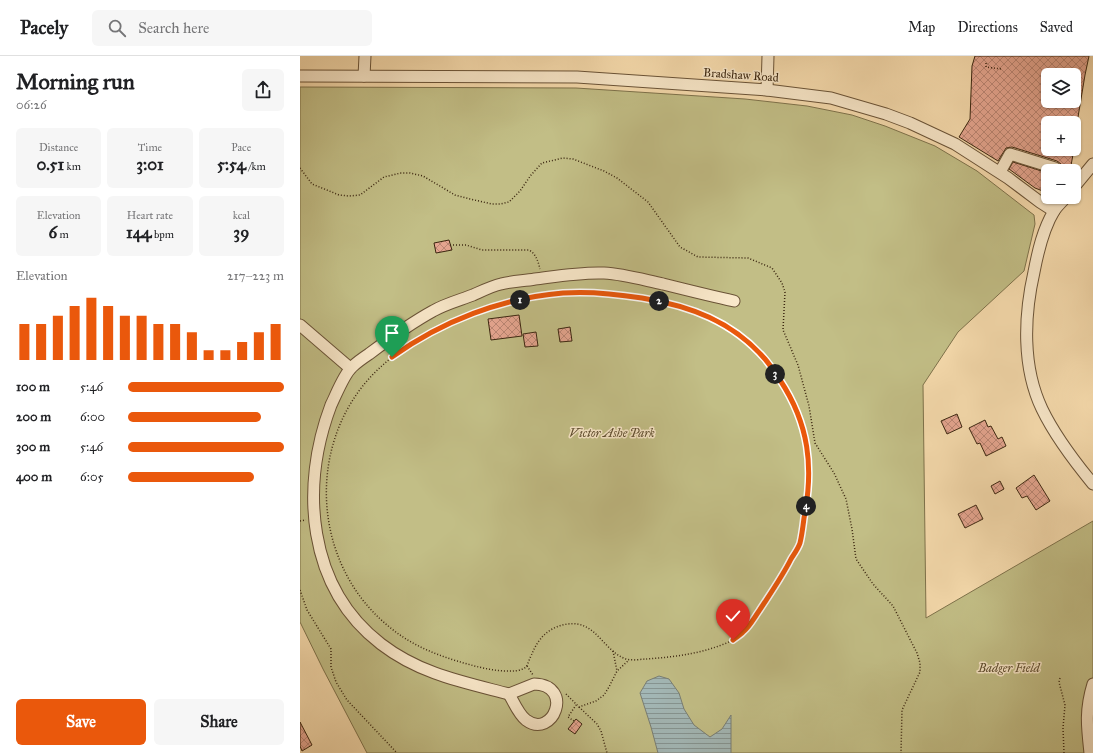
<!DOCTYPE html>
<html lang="en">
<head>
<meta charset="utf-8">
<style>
	:root { --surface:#fff; --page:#f6f6f6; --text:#202124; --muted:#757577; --line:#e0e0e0; --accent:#ea580c }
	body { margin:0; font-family:"IM FELL Great Primer",serif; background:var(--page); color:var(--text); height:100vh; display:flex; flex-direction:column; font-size:15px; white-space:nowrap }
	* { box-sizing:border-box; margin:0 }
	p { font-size:13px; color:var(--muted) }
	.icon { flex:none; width:22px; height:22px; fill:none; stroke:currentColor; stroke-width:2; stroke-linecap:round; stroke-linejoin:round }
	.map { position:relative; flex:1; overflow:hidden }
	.panel { display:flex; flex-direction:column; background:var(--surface); width:300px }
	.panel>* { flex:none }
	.buttons { position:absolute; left:741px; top:12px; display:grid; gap:8px }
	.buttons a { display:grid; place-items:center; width:40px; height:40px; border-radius:6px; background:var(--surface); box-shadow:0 1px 3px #0004; font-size:20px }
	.pin { position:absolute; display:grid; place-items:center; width:34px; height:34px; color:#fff; margin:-41px -17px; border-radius:50% 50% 50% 0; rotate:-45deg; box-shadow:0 0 4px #0007 }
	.pin .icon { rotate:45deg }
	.km { position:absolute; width:20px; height:20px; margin:-10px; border-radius:50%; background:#222; color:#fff; font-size:11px; line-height:20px; text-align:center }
	.round { display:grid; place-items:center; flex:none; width:42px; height:42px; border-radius:6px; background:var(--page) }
	.head { display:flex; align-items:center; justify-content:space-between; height:68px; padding:0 16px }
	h1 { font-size:22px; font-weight:800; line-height:30px }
	.figures { display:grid; grid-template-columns:repeat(3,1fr); gap:6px; height:68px; padding:4px 16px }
	.figures div { display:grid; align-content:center; border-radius:6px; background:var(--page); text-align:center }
	.figures b { font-size:17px; font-weight:800 }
	.figures small { font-size:11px; font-weight:400 }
	.figures p { font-size:11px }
	.chart { height:112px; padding:8px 16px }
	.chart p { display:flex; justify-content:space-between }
	.chart svg { width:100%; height:72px; margin-top:4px; stroke:var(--accent); stroke-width:6 }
	.action { display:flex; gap:8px; margin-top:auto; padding:8px 16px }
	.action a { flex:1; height:46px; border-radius:6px; background:var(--accent); color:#fff; font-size:16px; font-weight:800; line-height:46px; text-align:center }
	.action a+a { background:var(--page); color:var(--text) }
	ul { padding:0 16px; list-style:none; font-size:13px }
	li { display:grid; grid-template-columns:64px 48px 1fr; align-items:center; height:30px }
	li i { height:10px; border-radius:5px; background:var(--accent) }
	header { display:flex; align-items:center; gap:24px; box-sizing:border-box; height:56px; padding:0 20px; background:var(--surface); border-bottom:1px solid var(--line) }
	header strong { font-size:19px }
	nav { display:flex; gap:22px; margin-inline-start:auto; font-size:14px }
	.search { width:280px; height:36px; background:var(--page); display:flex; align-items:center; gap:10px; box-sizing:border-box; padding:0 14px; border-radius:6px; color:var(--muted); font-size:15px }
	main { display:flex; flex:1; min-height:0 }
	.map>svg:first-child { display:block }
</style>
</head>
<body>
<header>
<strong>Pacely</strong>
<div class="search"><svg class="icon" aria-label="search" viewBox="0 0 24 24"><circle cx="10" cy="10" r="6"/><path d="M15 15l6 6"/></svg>Search here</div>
<nav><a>Map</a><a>Directions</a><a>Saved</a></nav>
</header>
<main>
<section class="panel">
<div class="head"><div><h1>Morning run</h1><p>06:26</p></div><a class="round"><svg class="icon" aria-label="share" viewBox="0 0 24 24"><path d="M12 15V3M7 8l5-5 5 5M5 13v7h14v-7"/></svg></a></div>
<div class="figures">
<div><p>Distance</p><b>0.51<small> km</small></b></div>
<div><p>Time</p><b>3:01</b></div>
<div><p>Pace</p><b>5:54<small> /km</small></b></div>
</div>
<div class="figures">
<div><p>Elevation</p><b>6<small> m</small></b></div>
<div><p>Heart rate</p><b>144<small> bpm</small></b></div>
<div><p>kcal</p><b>39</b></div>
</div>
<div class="chart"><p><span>Elevation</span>217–223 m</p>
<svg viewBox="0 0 160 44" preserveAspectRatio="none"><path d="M5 44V22M15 44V22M25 44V17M35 44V11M45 44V6M55 44V11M65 44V17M75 44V17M85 44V22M95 44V22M105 44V27M115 44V38M125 44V38M135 44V33M145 44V27M155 44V22"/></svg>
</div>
<ul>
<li><b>100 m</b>5:46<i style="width:100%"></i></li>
<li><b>200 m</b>6:00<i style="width:85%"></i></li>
<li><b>300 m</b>5:46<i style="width:100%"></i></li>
<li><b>400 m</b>6:05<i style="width:81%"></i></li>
</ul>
<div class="action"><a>Save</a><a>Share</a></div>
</section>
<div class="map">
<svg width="793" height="697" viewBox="0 0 793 697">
	<defs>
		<pattern id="water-rules" width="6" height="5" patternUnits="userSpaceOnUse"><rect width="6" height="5" fill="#a3b8b7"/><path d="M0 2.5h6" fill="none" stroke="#869593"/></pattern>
		<pattern id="building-cross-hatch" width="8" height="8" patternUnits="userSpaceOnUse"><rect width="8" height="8" fill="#e6a691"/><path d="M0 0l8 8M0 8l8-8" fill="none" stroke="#bc8775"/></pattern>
	</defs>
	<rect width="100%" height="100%" fill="#f6dbad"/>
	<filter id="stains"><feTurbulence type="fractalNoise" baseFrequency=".005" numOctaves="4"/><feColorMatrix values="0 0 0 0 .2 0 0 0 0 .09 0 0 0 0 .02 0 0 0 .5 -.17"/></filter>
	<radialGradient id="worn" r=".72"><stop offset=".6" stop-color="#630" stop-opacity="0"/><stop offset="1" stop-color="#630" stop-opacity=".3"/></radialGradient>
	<polygon fill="#c2be86" stroke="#7e724b" points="0,31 276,32 445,43 507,50 552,59 585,70 635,90 677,115 730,156 734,159 735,168 724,215 658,276 623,329 626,562 793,465 793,697 67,697 23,613 0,566"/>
	<polygon fill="url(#water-rules)" stroke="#797e74" points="359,620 369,623 379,637 384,653 394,669 410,681 422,673 431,659 431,697 358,697 351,671 340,637 347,625"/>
	<g fill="url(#building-cross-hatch)" stroke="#3b2610" fill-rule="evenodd">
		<path d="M675,0H789L785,19L777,67H748V93H774L770,115H764L761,108L757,105L712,91L706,92L698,105L659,81L670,63L672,10ZM748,19H774V45H748Z"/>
		<polygon points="713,106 748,117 748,137 735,132 709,113"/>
		<polygon points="149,184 152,194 136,197 134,187"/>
		<polygon points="219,259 222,280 191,284 188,263"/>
		<polygon points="270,271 272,285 260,286 258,273"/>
		<polygon points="236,276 238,290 225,291 223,278"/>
		<polygon points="657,358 662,371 647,378 641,365"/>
		<polygon points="685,364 688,371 691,370 698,383 702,381 706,390 686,400 680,387 677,388 669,372"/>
		<polygon points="734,419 750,445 736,454 727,440 722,442 716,432"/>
		<polygon points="700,425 704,433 695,438 691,430"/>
		<polygon points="676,449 683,463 665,472 658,458"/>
		<polygon points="276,663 282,668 275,678 268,673"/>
		<polygon points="0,666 12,689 2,695 0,690"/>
	</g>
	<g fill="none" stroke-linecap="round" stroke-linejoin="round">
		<g stroke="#6a5337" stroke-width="13">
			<g id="minor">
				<polyline points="0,20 277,21 467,34 531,42 586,58 610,67 655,88 708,122 740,146 754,155"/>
				<polyline points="64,20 65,0"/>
				<polyline points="467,34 468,0"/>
				<polyline points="700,116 710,98 755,112 757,115"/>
				<polyline points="774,131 793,108"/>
				<path d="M766,141C762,146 757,150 754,155C743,173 738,195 734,216C724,260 722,311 742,353C755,380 774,405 793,428"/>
				<polyline points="0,269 50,312"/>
				<path d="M234,628C275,629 253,684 226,664C219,659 213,645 209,638Z"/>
				<path d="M209,638C163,626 120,618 81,588C7,531 0,431 31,349C36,339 44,318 52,311C57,306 63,302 69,298C89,283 111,267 133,255C145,248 160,244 173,239C182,235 192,230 201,228C212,225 224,225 235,223C258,220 281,216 304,217C324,218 344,224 363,228C387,234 411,240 434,245"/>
				<path d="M790,697C787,670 785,654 793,628"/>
			</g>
		</g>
		<g stroke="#3b2610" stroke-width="1.5" stroke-dasharray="1 2" stroke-linecap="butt">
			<polyline points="686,7 686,11 701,13"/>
			<polyline points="0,112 12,128 39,139 49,140 60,139 84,121 101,117 110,117 123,120 155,139 170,143 192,148 200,148 209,146 220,135 231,119 242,107 263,102 273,103 304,115 317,122 348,146 380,191 398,201 448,202 472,212 482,227 485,236 483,274 498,309 509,350 515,387 534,417 546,443 552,473 556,503 573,528 593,550 617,597 620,607 620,616 602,654 601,697"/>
			<path d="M150,189H166L182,194H229C236,198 238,205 240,213"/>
			<path d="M264,237C306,237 351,240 391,253C445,272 487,320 504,374C511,399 510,427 506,452C505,463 503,476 500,487C496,498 489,509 483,519C477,529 470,538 463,548C452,564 443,581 424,588C399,598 374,601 347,603C341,603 333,605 326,603C303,595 296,564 268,568C250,570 238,582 232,598C230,601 228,608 226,611C222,614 217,615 213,615C194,616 174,610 157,605C131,597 108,587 87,569C15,509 6,397 66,326C102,284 162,258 215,245C231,241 248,239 264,237Z"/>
			<polyline points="0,465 6,464"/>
			<polyline points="0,534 7,554 31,593 31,611 36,626 47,644 97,697"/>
			<polyline points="313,595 317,615"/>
			<polyline points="227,610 233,619"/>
			<polyline points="760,622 759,626 765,649 763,672 764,697"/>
			<polyline points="266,638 279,651 296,645 304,639 309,631 317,615 329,604"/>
			<polyline points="279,651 297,668 301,675 307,697"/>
			<polyline points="274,665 268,661 276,649"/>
		</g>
		<use href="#minor" stroke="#f9e8ca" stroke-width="11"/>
	</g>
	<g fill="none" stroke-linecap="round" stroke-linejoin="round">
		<g stroke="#fff" stroke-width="8">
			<path id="route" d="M92,301C142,265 202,242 263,237C289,235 317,238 342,242C390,250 432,265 465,303C471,310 475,317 480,324C509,368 514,411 504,462C503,470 502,479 500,487C498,493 494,498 491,503C482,521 470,538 459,555C454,562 450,570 444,575C441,579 436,581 433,584"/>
		</g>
		<use href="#route" stroke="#ea580c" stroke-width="5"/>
	</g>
	<g text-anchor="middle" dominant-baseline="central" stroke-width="3" stroke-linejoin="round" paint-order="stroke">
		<g font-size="12" fill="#3b2610" stroke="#f9e8ca">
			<text transform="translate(441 19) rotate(4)">Bradshaw Road</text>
		</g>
		<g font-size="12" font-style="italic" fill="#5d4c2e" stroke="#f9e8ca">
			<text x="312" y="377">Victor Ashe Park</text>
			<text x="709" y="612">Badger Field</text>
		</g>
	</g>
	<rect width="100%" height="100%" filter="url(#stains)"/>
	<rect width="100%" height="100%" fill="url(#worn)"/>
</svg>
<div class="buttons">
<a><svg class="icon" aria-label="layers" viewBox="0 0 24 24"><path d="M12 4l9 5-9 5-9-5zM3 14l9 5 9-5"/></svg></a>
<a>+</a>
<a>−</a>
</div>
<div class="pin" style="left:92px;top:301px;background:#1e9e55"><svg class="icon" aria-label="arrive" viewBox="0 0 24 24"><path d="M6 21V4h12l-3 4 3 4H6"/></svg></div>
<div class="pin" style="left:433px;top:584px;background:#d93025"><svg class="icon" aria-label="check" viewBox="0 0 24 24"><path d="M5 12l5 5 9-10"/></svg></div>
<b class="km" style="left:220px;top:244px">1</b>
<b class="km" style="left:359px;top:245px">2</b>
<b class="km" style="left:475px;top:318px">3</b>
<b class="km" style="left:506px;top:450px">4</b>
</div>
</main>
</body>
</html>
